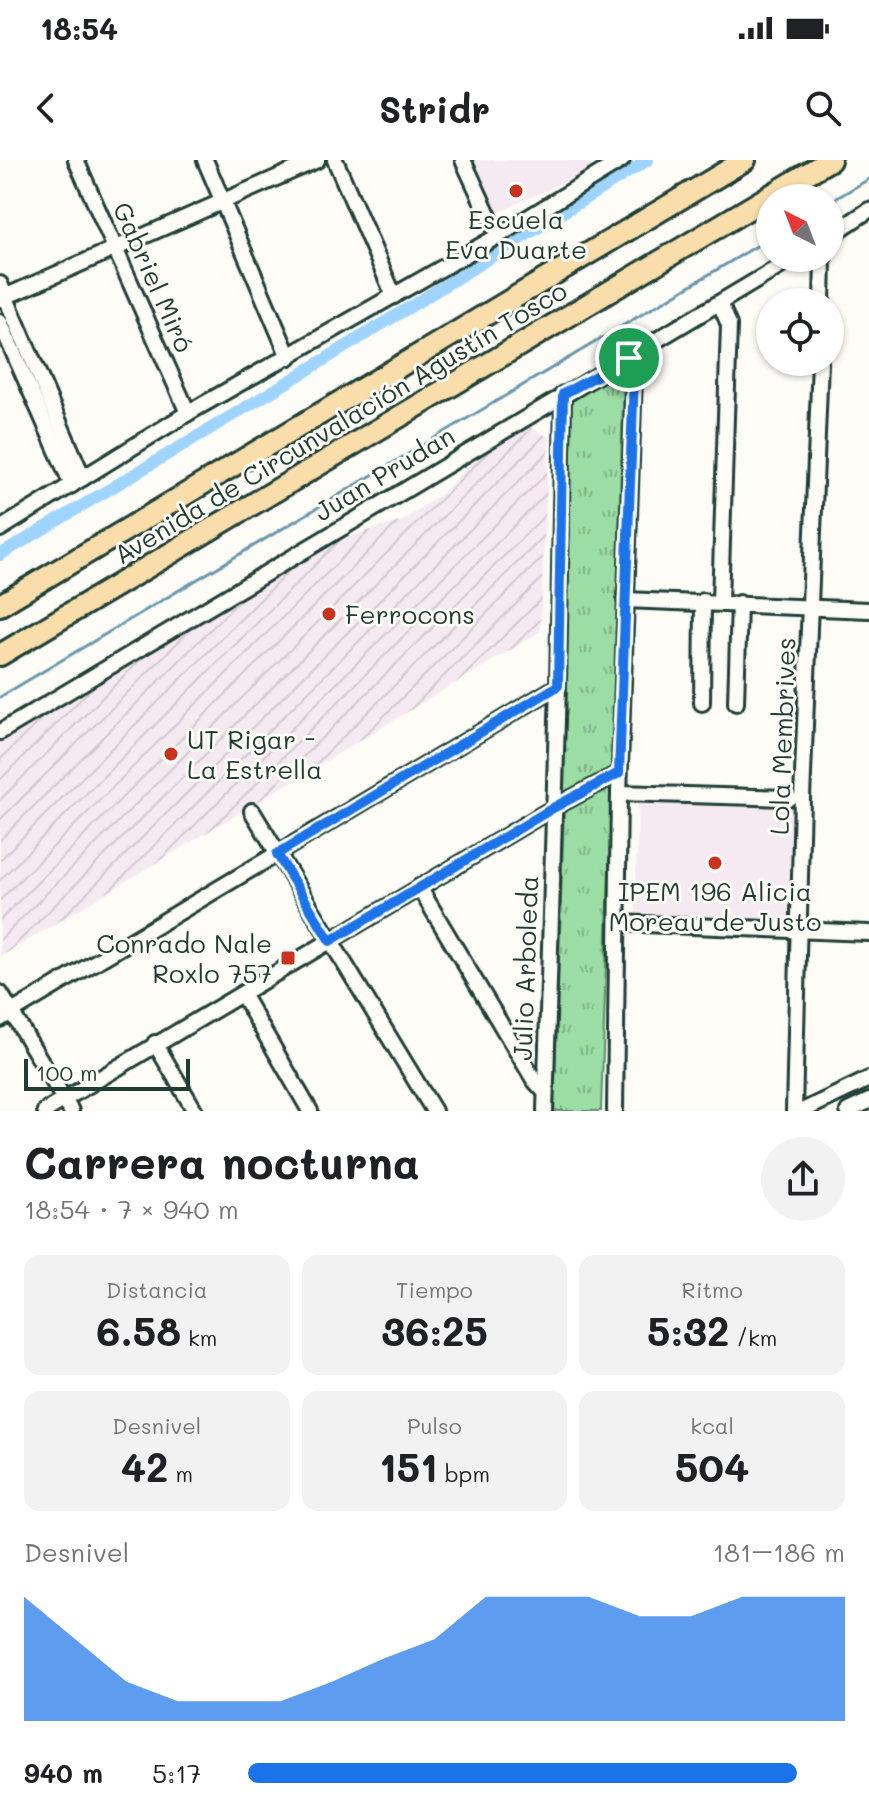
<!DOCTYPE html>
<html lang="es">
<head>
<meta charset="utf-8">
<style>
	:root { --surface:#fff; --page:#f2f2f2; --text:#202124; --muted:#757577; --accent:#1a73e8 }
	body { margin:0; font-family:Mali,sans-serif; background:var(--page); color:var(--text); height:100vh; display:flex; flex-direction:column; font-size:30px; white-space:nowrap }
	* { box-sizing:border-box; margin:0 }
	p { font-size:26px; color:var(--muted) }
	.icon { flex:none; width:44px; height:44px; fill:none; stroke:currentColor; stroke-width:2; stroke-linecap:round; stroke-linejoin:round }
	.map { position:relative; height:951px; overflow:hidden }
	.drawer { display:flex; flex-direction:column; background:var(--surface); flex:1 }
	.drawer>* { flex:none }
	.needle { width:52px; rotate:318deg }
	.fabs { position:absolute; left:756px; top:24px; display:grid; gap:16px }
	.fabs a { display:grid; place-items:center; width:88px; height:88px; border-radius:50%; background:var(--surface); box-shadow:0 2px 6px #0004; font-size:40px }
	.scale { position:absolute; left:24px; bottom:20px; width:166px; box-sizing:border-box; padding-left:8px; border:4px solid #1f3d34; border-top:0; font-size:22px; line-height:28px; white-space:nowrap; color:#1f3d34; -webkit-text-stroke:6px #fdfcf7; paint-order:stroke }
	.pin { position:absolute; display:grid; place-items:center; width:68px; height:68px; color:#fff; margin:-34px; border:4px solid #fff; border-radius:50%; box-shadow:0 2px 8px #0007 }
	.round { display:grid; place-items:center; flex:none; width:84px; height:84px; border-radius:42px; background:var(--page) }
	.summary { display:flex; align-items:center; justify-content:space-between; height:136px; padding:0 24px }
	h1 { font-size:44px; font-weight:800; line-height:60px }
	.figures { display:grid; grid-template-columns:repeat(3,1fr); gap:12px; height:136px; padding:8px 24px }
	.figures div { display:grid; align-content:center; border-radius:16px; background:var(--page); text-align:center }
	.figures b { font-size:40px; font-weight:800 }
	.figures small { font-size:22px; font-weight:400 }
	.figures p { font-size:22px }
	.chart { height:224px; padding:16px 24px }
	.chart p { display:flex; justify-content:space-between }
	.chart svg { width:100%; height:144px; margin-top:8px; fill:var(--accent); opacity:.7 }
	ul { padding:0 24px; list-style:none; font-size:26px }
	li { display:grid; grid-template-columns:128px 96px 1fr; align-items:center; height:60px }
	li i { height:20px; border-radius:10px; background:var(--accent) }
	.status { display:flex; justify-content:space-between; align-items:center; height:56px; padding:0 40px; background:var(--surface); direction:ltr }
	.status svg { height:22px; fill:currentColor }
	header { display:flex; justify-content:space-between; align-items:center; height:104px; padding:0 24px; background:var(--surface); font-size:36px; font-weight:800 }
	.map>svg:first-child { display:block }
</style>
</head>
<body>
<div class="status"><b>18:54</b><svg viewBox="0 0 49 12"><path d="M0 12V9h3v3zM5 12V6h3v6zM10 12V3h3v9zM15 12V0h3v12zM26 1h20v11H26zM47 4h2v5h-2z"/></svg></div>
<header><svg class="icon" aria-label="back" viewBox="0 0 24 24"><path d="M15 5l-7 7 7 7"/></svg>Stridr<svg class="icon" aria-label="search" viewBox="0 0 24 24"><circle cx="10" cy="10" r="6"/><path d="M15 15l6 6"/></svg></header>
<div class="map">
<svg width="869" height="951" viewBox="0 0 869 951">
	<defs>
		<pattern id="industrial-furrows" width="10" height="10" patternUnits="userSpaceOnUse" patternTransform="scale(2)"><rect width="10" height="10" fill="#f6eaf2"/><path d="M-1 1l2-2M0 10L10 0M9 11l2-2" fill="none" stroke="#d2cad0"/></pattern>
		<pattern id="park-tufts" width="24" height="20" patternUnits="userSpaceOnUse" patternTransform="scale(2)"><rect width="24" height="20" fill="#9cdca5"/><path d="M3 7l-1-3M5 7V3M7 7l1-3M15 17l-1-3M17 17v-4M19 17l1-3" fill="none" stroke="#7fb487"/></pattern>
	</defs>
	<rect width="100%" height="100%" fill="#fdfcf7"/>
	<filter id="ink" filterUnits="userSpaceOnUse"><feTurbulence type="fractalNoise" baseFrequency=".0125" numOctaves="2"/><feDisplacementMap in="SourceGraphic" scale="16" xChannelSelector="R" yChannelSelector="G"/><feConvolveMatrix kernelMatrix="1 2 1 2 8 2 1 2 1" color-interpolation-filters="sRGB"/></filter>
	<g filter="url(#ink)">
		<g fill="#f6eaf2">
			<polygon points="472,0 588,0 593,9 497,53"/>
			<polygon points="638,644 796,646 793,768 635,759"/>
		</g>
		<polygon fill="url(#industrial-furrows)" points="525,265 549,277 540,472 0,797 0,579 159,482 337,380 402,361 442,333 490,283"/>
		<g fill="url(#park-tufts)" stroke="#5e8c6c" stroke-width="2">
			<polygon points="624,209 612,608 564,633 572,241"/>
			<polygon points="612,624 601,951 554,951 564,649"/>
		</g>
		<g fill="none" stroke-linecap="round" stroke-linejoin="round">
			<g stroke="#6b98ad" stroke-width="3">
				<polyline points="830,42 869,19"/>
				<polyline points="0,537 770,78"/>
			</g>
			<polyline stroke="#9ed4fd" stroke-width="12" points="0,395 306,211 648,0"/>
			<g stroke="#1f3d34" stroke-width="20">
				<g id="minor">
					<polyline points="76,0 188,253"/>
					<polyline points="205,0 289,197"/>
					<polyline points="335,0 394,136"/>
					<polyline points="463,0 498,76"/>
					<polyline points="830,76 869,50"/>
					<polyline points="0,124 83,318"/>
					<polyline points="0,139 317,0"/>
					<polyline points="822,142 823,98"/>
					<polyline points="720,143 729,165 720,442"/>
					<polyline points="0,162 72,325"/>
					<polyline points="0,369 188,253 498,76 622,0"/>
					<polyline points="625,440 869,450"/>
					<polyline points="702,543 703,441"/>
					<polyline points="736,543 739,443"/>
					<polyline points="0,572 794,98"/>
					<polyline points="619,633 789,638"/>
					<polyline points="252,651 434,951"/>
					<polyline points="419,727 534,920 545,932"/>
					<polyline points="618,763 869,773"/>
					<polyline points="0,833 71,951"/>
					<polyline points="242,834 310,951"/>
					<polyline points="0,859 558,526"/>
					<polyline points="155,883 195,951"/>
					<polyline points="45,951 553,648 619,613"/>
					<polyline points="545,951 558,526 563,234"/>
					<polyline points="615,951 619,633 634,217 629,198"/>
					<polyline points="794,951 802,638 820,202"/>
					<polyline points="802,951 869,919"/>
					<polyline points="848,951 869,941"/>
				</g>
			</g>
			<g stroke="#1f3d34" stroke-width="26">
				<g id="highway">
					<polyline points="0,445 745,0"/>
					<polyline points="0,495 830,0"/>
				</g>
			</g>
			<use href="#minor" stroke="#fdfcf7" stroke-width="14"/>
			<use href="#highway" stroke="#f9deab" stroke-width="20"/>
		</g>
	</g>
	<g fill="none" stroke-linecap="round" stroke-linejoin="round" filter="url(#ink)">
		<g stroke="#fff" stroke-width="16">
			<polygon id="route" points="629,198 634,217 619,613 553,648 330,781 277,694 558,526 563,234"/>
		</g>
		<use href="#route" stroke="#1a73e8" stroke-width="10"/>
	</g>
	<g fill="#c8321e" stroke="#fdfcf7" stroke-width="3">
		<circle cx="516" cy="31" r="8"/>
		<circle cx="329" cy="454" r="8"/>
		<circle cx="171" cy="594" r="8"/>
		<circle cx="715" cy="703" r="8"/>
		<rect x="280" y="790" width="16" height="16" rx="4"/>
	</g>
	<g text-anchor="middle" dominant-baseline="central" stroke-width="6" stroke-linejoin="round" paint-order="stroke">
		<g font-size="26" fill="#1f3d34" stroke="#fdfcf7">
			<text x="516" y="59">Escuela<tspan x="516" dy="30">Eva Duarte</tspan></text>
			<text x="345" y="454" text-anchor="start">Ferrocons</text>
			<text x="187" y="579" text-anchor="start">UT Rigar -<tspan x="187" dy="30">La Estrella</tspan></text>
			<text x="715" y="731">IPEM 196 Alicia<tspan x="715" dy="30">Moreau de Justo</tspan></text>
			<text x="272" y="783" text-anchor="end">Conrado Nale<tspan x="272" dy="30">Roxlo 757</tspan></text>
		</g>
		<g font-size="26" fill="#1f3d34" stroke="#fdfcf7">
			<text transform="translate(154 117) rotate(66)">Gabriel Miró</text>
			<text transform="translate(340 262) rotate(-31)">Avenida de Circunvalación Agustín Tosco</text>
			<text transform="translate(384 313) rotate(-31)">Juan Prudan</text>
			<text transform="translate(782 576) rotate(-88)">Lola Membrives</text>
			<text transform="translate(525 808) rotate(-88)">Julio Arboleda</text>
		</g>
	</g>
</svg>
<div class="fabs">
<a><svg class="needle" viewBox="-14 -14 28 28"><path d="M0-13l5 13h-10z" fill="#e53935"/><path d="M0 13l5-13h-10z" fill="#757577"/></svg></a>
<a><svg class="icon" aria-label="locate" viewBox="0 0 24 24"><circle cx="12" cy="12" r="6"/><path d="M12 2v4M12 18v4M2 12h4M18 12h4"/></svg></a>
</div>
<div class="scale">100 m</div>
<div class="pin" style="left:629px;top:198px;background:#1e9e55"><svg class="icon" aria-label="arrive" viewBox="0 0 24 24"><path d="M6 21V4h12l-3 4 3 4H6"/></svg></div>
</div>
<section class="drawer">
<div class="summary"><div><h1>Carrera nocturna</h1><p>18:54 · 7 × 940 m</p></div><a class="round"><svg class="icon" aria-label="share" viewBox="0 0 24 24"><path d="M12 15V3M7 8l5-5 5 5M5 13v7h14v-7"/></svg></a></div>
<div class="figures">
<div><p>Distancia</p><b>6.58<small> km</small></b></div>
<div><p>Tiempo</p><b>36:25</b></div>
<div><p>Ritmo</p><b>5:32<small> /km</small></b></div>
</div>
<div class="figures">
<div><p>Desnivel</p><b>42<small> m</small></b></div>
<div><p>Pulso</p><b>151<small> bpm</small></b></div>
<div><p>kcal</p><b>504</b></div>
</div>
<div class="chart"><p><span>Desnivel</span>181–186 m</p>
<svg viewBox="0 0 160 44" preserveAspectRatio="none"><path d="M0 44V6L10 19L20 32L30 38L40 38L50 38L60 32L70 25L80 19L90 6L100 6L110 6L120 12L130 12L140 6L150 6L160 6V44z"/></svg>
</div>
<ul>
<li><b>940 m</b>5:17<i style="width:92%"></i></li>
</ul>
</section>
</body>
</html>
